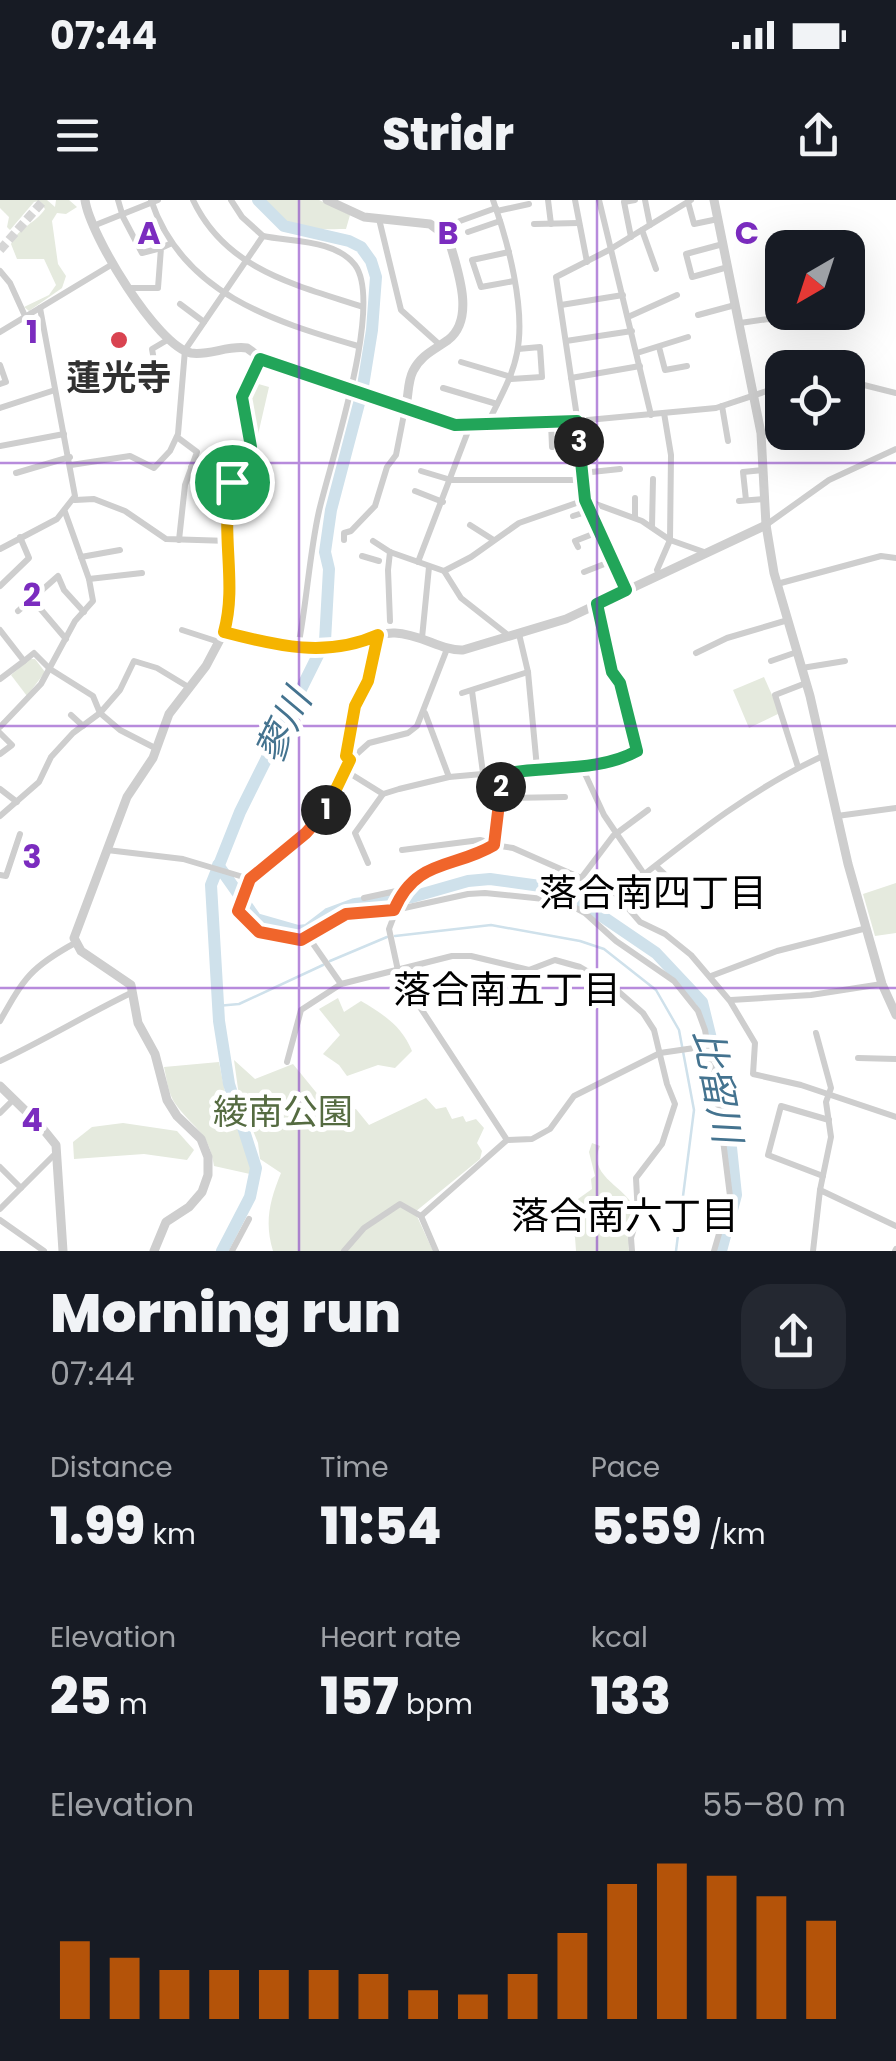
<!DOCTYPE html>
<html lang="en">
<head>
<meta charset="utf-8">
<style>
	:root { --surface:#171b24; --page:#242831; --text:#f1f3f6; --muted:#9ea1a6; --accent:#b45309 }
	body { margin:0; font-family:Poppins,"Noto Sans JP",sans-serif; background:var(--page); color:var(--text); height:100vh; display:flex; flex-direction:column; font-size:38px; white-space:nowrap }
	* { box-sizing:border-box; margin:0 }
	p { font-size:32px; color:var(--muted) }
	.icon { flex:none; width:55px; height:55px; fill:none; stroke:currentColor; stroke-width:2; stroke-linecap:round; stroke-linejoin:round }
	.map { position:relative; height:1051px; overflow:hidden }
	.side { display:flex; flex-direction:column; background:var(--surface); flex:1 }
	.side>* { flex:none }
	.needle { width:65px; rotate:219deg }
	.tools { position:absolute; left:765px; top:30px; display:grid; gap:20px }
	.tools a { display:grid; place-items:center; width:100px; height:100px; border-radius:20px; background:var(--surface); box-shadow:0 10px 40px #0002; font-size:50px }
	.pin { position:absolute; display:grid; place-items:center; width:85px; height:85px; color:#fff; margin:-42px; border:5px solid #fff; border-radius:50%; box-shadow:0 2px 10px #0007 }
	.km { position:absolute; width:50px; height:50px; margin:-25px; border-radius:50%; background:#222; color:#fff; font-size:28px; line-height:50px; text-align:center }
	.round { display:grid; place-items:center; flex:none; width:105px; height:105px; border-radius:30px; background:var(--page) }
	.headline { display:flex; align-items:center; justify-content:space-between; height:170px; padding:0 50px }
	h1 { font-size:55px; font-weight:800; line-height:75px }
	.stats { display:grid; grid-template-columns:repeat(3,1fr); gap:15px; height:170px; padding:10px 50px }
	.stats div { display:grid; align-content:center }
	.stats b { font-size:50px; font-weight:800 }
	.stats small { font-size:28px; font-weight:400 }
	.stats p { font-size:28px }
	.chart { height:280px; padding:20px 50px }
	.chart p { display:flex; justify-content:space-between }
	.chart svg { width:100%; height:180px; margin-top:10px; stroke:var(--accent); stroke-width:6 }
	.status { display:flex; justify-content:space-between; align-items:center; height:70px; padding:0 50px; background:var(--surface); direction:ltr }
	.status svg { height:28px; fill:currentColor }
	header { display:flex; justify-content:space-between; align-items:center; height:130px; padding:0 50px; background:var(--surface); font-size:45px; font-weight:800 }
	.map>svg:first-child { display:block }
</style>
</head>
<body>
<div class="status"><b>07:44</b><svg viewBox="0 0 49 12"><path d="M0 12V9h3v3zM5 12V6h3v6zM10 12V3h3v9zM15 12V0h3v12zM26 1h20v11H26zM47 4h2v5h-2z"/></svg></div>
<header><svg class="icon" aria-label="menu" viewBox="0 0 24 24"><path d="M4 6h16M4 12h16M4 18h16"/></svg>Stridr<svg class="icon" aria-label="share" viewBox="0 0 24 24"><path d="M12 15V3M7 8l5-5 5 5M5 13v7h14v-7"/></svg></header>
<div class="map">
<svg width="896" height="1051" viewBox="0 0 896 1051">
	<rect width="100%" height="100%" fill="#fff"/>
	<g fill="#e5eade">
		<path d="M0,0H47L55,7L56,0H69L77,7L66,14L57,13L52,21L58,64L66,76L62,88L29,111L24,107L49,95L56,85L44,59H17L11,44C19,27 36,23 45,9L39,1L34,2L10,30L7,27L9,17L0,8Z"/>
		<path d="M262,0H319L350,15L346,29C310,29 288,34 262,0Z"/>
		<polygon points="255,183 269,187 257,239 249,208"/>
		<polygon points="30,459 35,459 45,472 27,496 11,475"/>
		<polygon points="764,477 780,513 749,528 733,490"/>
		<polygon points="896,683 896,733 875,736 863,694"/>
		<path d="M338,798L344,812L361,801C383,814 402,826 412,851L395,868L378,865L347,876L339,865L323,854L340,835L319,809Z"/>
		<path d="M234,860L255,879L293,864L333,913L338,909H356L369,925L426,898L436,909L446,907L452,919L463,916L466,922L476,919L484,928L477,943L482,951L480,959L415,1012L433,1051H273C264,1022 270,1000 281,973L260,959L258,943L239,896Z"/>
		<path d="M219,862L226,897L251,959L250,974L214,966C209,932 195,930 177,906C168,895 167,880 164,867Z"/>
		<polygon points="123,923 177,931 194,950 187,960 144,954 74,959 73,942 92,927"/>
		<path d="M592,943L600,946C587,974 621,985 632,1004C640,1017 627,1036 629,1051H576L575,1037L563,1018L579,1012L578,999L592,989L591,979L595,976L589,952Z"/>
	</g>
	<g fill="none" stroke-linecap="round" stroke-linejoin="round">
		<g stroke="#cfe1eb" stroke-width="2.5">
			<polyline points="395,736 491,725 580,741 604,749 656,790 679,830 694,910 676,1051"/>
			<polyline points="330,761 387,737"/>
			<polyline points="217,806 239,804 323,765"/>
		</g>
		<g stroke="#cfe1eb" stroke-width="12">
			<polyline points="218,665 256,719 298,731 307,730 328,714 355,704 412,697 468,681 490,679 562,689 656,753 702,802 726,900 736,995 721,1051"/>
			<polyline points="222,1051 250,997 256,968 229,884 219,821 211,685 240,612 325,441 329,369 325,352 331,310 362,192 372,130 376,77 371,61 361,47 349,41 284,26 258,0"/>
		</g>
		<polyline stroke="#d6d6d6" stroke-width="9" stroke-dasharray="9 4.5" stroke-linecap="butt" points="0,50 44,0"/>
		<g stroke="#cecece" stroke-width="6">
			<polyline points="118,0 123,17 142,53 161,48"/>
			<path d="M151,0C182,93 272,121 358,146"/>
			<path d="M193,0C226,70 296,85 363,107"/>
			<polyline points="548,0 551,24"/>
			<polyline points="575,0 587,62"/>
			<polyline points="599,0 651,215"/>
			<polyline points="645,0 650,25"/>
			<polyline points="688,2 694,24 718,19"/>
			<polyline points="497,11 529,4"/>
			<polyline points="379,19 401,110 440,145"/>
			<polyline points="460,21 496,8"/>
			<polyline points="534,24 579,23"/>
			<polyline points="93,26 158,0"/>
			<polyline points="642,30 656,69"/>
			<polyline points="468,32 500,21"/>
			<path d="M263,36C291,42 335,39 355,65C384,104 330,263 319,311C309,356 307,402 298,447"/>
			<polyline points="631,37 624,2 635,0"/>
			<polyline points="723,44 686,54 692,77 728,67"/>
			<polyline points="509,52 472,60 481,87 514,81"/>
			<polyline points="0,71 10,83 25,116"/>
			<polyline points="128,88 158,88 161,48 172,43"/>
			<polyline points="180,104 204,122"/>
			<polyline points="561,105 623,95"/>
			<polyline points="698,115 735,105"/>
			<polyline points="628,117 677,95"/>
			<polyline points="740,123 768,119 792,124 819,112"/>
			<polyline points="0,132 111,65"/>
			<polyline points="566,141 632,131"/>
			<polyline points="659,147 665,170 687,166"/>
			<polyline points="637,153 688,137"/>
			<polyline points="461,162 511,177"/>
			<polyline points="0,165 6,182 0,184"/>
			<polyline points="155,166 152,149 169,139"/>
			<polyline points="571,178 640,166"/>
			<polyline points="511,179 542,177 540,147 518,149"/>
			<polyline points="848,181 896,193"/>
			<polyline points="443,188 497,204"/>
			<polyline points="722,206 728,241"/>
			<polyline points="0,208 55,190"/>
			<polyline points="551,222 552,247"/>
			<path d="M487,225C498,201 512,179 517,153C526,109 508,42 493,0"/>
			<polyline points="177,237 197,252 185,285 179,340"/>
			<polyline points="0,246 64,234"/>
			<polyline points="71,265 130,256 154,268 170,251 178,234 185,150 263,36 242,17 231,0"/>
			<polyline points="191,267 232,282"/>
			<polyline points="421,271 451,280 581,280"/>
			<polyline points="16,273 70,257"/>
			<polyline points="582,273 620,269"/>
			<polyline points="415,291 443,302"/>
			<polyline points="75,300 94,299 125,311 166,339 229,341"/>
			<polyline points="746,300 743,272 763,270"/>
			<polyline points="739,301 765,299"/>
			<polyline points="573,316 589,311"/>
			<polyline points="635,318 635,298"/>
			<polyline points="470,325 492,339"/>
			<polyline points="766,325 829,280 896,249"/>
			<polyline points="652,327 653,279"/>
			<polyline points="344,340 344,333 351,331 375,306 387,267 396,255 405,209 463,226 577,221 716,208 782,186"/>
			<polyline points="373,341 390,352 444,371 461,398 508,435"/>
			<polyline points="578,347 575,341 598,332"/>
			<polyline points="0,349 57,319 75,296 40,108"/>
			<polyline points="390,352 388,370 390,421"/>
			<polyline points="362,356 379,361"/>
			<polyline points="81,357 120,350"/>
			<polyline points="418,362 470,226"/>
			<polyline points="444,371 471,357 519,323 585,300 642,321 670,340 704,352"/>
			<polyline points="584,372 612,361"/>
			<polyline points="659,375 657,370 670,340 671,255 664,213"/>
			<polyline points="89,379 142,373"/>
			<polyline points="777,384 881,356 896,358"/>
			<polyline points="0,386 29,358 20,337"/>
			<polyline points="627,390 585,300 577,217 556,77 609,50 691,0"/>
			<polyline points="18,411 32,399"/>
			<polyline points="0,430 24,461 0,479"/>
			<polyline points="182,430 219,442"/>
			<polyline points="519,434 528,472 537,568"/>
			<polyline points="378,436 368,481 355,506 345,556 350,560 320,620 250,679 238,711 259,732 301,740 346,714 395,710 468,694 485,693 563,701 585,713 616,741 674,781 698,811 705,830 720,916 730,996 714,1051"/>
			<polyline points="422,438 429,367"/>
			<polyline points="66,439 32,399 58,376 64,390 84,412"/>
			<polyline points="696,453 727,438 788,420"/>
			<polyline points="24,461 34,453 50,469 93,496 100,513 120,530 157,549"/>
			<polyline points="771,461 797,452"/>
			<polyline points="802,468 845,461"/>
			<polyline points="472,491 483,573"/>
			<polyline points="462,493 528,472"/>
			<polyline points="425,513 449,577"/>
			<polyline points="71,515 83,526"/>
			<polyline points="0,527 41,484 75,421 93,401 89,379 65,312"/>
			<polyline points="0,533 12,545 0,554"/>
			<polyline points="350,560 369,543 408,533 417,526 447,449"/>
			<polyline points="581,565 604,615 644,674"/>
			<polyline points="798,567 775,495 806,483"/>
			<polyline points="346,571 383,594"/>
			<polyline points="502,574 494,645 429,670 405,687 389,729 399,775 507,940"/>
			<polyline points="0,589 17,602"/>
			<polyline points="500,598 565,597"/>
			<polyline points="0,616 39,582 51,557 73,533 100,513 120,490 134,461 157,468 190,488"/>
			<polyline points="837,616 896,608"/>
			<polyline points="494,645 513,648 615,693 640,722 665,734 691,755 730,801 755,843 753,874 801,885 896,917"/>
			<polyline points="107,650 183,659 250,679"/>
			<polyline points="402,650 480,640 495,644"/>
			<polyline points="368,663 355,633 383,594 399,589 449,577 606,563 637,551 620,483 611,472 597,404"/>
			<polyline points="656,666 684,693"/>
			<polyline points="0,675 6,676 20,634"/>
			<polyline points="582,677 613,636 648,610"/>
			<path d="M618,695C683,644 748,590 823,556"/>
			<polyline points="364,698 401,690"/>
			<polyline points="309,738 341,784"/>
			<polyline points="711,776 777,751 867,728"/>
			<polyline points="731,800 811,795 882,784"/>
			<path d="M0,821C24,778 31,767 75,743"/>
			<polyline points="816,833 831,888 826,902 831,937 820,990"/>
			<polyline points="858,858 896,859"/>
			<path d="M0,861C45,840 87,814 133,792"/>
			<polyline points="287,862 301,810 341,784 452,756 471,756 529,770 555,760 580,767 611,785 643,813 654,830 667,884 675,904 662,944 636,978 638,1015 631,1038 632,1051"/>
			<polyline points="0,913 14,899"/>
			<polyline points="0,967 21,988"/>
			<polyline points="823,976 768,955 781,906 829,920"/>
			<polyline points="0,1009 57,952"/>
			<polyline points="421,1016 507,940 532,939 550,929 574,896 660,853 708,846"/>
			<polyline points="0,1020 44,1051"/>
			<polyline points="232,1051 249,1019"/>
			<polyline points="344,1051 364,1028 400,1004 421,1016 436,1051"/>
			<polyline points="813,1051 820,990 896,1026"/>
			<polyline points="895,1051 896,1049"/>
		</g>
		<g stroke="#cecece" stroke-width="9">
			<path d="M85,0C90,35 157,146 191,153C209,156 228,145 247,148L271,165L405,209C409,197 407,183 413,171C421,155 434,150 448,140C477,118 456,66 448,37L430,24L364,17L327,0"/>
			<polyline points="714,0 761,233 766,325 774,373 810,496 848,664 882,784 896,815"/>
			<path d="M224,432C262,442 303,451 342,448C361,446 376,432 395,433C421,434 442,451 463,450L566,419L766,325"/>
			<polyline points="0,886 39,924 56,945 63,1051"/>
			<polyline points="154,1051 166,1022 189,1007 202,992 208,975 208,957 201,939 177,916 167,900 155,854 138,823 131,785 81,751 74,738 127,597 153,558 169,514 206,466 224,432 230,406 229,292 251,247 241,197 260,159"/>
		</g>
	</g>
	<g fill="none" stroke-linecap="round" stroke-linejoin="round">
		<g stroke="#fff" stroke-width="20">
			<path id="split-1" d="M232,282C219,331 238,382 224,432C277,446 327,458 378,435L368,481L355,506L346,556L350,560L326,610"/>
		</g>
		<g stroke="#fff" stroke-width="20">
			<path id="split-2" d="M326,610L306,633L250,679L238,711L259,732L301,740L346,714L394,710C416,658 454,669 494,645L501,587"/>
		</g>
		<g stroke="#fff" stroke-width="20">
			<path id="split-3" d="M501,587L502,574C546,565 597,573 637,551L620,483L612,472L597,404L626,390L585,300L579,242"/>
		</g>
		<g stroke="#fff" stroke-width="20">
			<polyline id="split-4" points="232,282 251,247 242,197 260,159 455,225 577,221 579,242"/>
		</g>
		<use href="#split-1" stroke="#f5b400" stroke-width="12"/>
		<use href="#split-2" stroke="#f0652b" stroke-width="12"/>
		<use href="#split-3" stroke="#22a559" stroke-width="12"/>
		<use href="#split-4" stroke="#22a559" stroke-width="12"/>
	</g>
	<path fill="none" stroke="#7b2cbf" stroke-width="2.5" stroke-opacity="0.55" d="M299,0V1051M597,0V1051M0,263H896M0,526H896M0,788H896"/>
	<circle fill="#d94350" stroke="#fff" stroke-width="4" cx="119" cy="140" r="10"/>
	<g text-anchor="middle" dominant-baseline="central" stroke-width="10" stroke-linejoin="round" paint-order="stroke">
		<g font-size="35" font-weight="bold" fill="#313131" stroke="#fff">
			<text x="119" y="177">蓮光寺</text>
		</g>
		<g font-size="35" fill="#556b41" stroke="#fff">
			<text x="283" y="911">綾南公園</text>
		</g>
		<g font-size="38" font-style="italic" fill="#44738f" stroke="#fff">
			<text transform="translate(283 526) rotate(-64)">蓼川</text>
			<text transform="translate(718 886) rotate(79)">比留川</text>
		</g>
		<g font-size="38" fill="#000" stroke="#fff">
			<text x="653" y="692">落合南四丁目</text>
			<text x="507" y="789">落合南五丁目</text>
			<text x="625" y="1015">落合南六丁目</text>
		</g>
	</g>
	<g font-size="32" text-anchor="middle" font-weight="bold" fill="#7b2cbf" stroke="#fff" stroke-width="10" stroke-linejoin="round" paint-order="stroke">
		<text x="149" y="44">A</text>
		<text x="448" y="44">B</text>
		<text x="747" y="44">C</text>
		<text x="32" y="143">1</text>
		<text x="32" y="406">2</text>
		<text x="32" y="668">3</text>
		<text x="32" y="931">4</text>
	</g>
</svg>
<div class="tools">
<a><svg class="needle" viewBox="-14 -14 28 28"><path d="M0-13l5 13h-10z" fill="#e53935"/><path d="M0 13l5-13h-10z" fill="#9ea1a6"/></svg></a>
<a><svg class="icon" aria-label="locate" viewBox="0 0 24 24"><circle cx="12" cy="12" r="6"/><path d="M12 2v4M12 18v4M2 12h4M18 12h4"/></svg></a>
</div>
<div class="pin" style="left:232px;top:282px;background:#1e9e55"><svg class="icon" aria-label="arrive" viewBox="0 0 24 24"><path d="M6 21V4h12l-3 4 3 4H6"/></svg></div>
<b class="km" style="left:326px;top:610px">1</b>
<b class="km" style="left:501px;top:587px">2</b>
<b class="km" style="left:579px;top:242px">3</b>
</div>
<section class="side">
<div class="headline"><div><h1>Morning run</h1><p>07:44</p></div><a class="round"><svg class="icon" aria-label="share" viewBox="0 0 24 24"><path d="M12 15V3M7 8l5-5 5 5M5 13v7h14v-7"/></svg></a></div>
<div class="stats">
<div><p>Distance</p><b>1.99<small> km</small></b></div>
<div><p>Time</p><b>11:54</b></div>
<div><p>Pace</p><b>5:59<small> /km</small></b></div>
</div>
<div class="stats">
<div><p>Elevation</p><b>25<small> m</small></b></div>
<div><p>Heart rate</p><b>157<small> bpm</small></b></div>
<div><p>kcal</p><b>133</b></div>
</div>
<div class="chart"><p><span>Elevation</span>55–80 m</p>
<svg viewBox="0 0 160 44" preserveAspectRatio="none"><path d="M5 44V25M15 44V29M25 44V32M35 44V32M45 44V32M55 44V32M65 44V33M75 44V37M85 44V38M95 44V33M105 44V23M115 44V11M125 44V6M135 44V9M145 44V14M155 44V20"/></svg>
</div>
</section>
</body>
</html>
